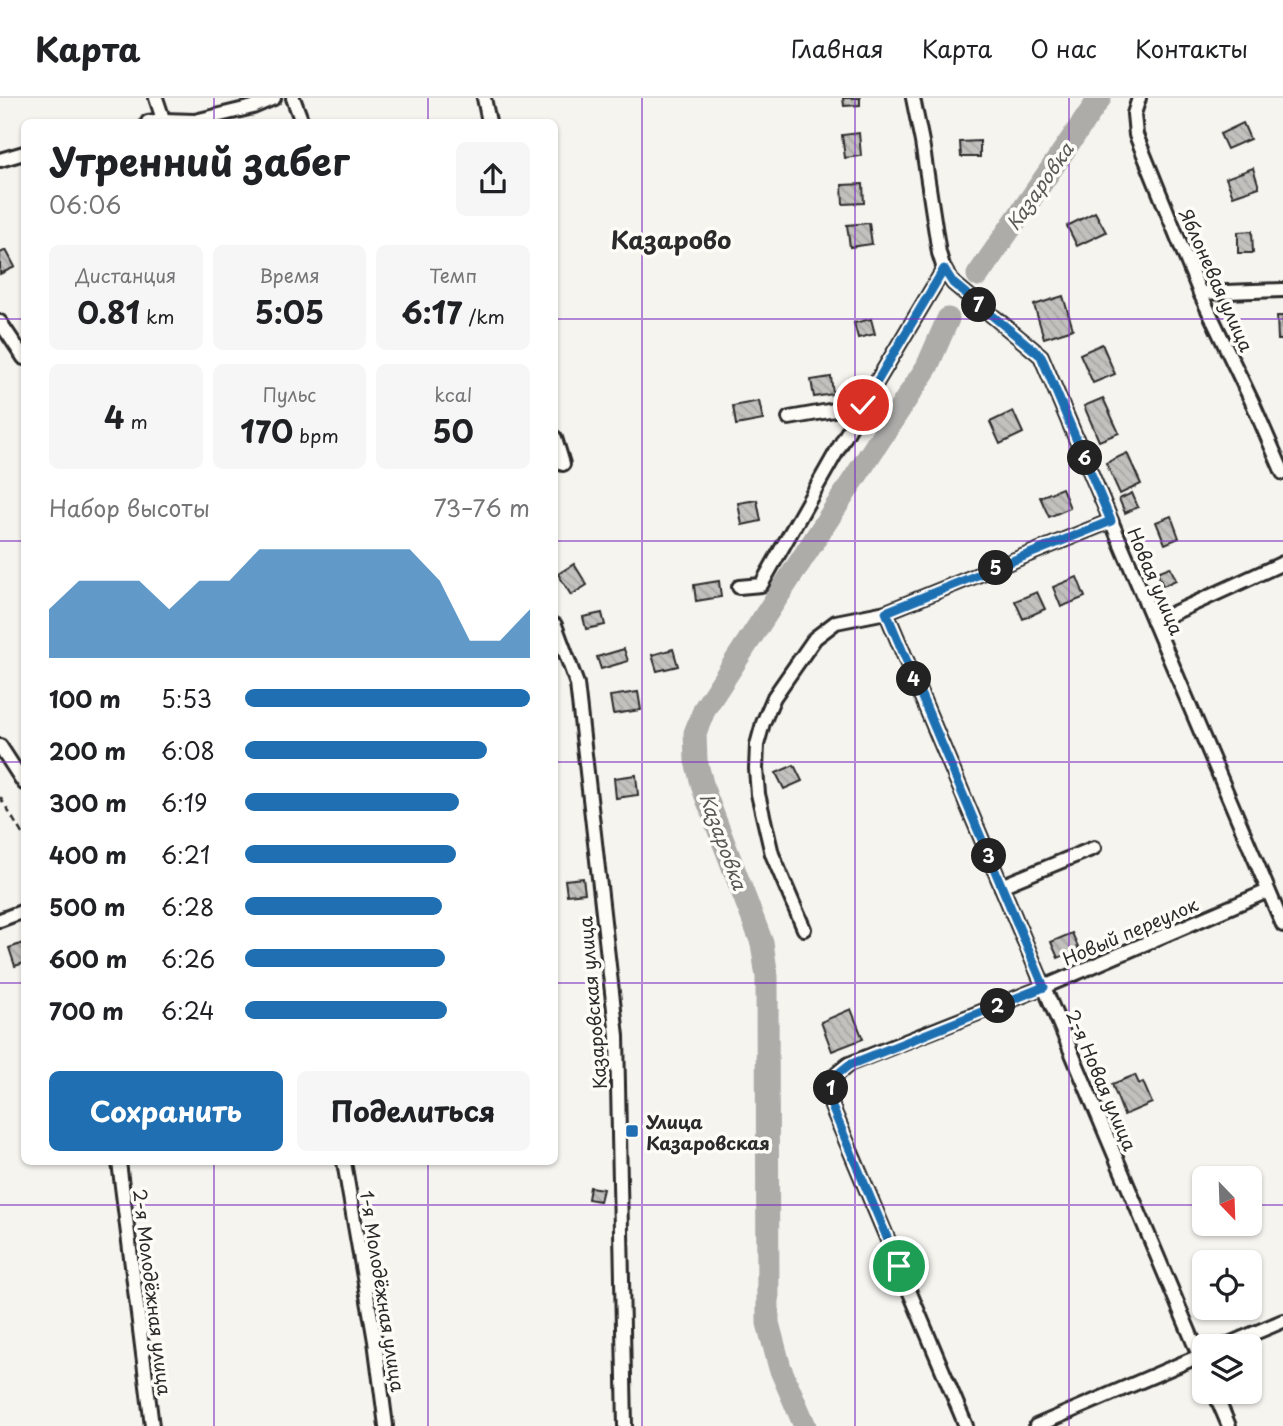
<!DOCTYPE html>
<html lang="ru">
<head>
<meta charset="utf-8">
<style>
	:root { --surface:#fff; --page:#f6f6f6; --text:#202124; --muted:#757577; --line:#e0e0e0; --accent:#1f6fb2 }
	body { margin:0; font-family:"Playpen Sans",sans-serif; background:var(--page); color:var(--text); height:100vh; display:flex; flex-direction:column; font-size:26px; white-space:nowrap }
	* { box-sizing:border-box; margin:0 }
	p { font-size:23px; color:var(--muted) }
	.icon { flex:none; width:38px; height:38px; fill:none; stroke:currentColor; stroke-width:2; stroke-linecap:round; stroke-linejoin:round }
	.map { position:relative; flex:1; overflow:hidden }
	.details { position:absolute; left:21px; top:21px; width:537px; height:1046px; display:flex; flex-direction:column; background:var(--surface); border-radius:10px; box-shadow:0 2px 5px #0004 }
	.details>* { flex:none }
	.needle { width:46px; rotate:157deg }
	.controls { position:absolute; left:1192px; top:1068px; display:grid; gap:14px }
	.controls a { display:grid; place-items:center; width:70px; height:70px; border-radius:10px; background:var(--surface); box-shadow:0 2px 5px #0004; font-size:35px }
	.pin { position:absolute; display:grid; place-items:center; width:60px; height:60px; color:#fff; margin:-30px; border:4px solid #fff; border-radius:50%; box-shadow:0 2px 7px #0007 }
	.km { position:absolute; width:35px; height:35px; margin:-18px; border-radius:50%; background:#222; color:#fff; font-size:19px; line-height:35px; text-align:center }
	.round { display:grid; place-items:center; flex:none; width:74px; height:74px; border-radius:10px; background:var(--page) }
	.overview { display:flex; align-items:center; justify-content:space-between; height:119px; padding:0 28px }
	h1 { font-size:38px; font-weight:700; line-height:52px }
	.metrics { display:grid; grid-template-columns:repeat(3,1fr); gap:10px; height:119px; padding:7px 28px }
	.metrics div { display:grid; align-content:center; border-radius:10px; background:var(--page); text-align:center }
	.metrics b { font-size:30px; font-weight:700 }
	.metrics small { font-size:19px; font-weight:400 }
	.metrics p { font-size:19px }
	.chart { height:196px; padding:14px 28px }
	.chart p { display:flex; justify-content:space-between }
	.chart svg { width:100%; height:126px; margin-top:7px; fill:var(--accent); opacity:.7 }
	.primary-button { display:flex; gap:14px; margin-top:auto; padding:14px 28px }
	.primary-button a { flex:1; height:80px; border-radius:10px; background:var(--accent); color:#fff; font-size:28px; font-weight:700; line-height:80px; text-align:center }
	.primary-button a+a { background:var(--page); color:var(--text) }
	ul { padding:0 28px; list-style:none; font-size:23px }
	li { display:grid; grid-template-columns:112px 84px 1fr; align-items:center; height:52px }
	li i { height:18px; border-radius:9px; background:var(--accent) }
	header { display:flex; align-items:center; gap:42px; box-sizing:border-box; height:98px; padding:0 35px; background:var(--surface); border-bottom:2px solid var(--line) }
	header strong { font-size:33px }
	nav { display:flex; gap:38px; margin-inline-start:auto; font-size:24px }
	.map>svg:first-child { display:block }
</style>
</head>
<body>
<header>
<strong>Карта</strong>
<nav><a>Главная</a><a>Карта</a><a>О нас</a><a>Контакты</a></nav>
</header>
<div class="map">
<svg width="1283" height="1328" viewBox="0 0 1283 1328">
	<defs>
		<pattern id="building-back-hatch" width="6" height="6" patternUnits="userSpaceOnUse" patternTransform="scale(1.75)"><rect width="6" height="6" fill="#c2c1be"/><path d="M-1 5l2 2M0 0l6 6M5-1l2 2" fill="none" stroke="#a7a6a3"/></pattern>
	</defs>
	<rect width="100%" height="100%" fill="#f5f4ef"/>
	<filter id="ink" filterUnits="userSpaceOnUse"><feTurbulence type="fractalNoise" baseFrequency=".0143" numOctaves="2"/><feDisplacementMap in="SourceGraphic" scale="14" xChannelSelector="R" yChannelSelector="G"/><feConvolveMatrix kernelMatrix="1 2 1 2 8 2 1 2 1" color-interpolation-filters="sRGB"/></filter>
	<g filter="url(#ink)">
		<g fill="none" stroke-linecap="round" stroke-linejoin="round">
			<g stroke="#adaca9" stroke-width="23">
				<polyline points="978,177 1100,0"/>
				<polyline points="805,1328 780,1270 768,1225 767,879 762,845 704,693 696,663 695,635 705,610 927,269 948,221"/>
			</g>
		</g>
		<g fill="url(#building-back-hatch)" stroke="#2b2b2b" stroke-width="2">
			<polygon points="843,0 860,0 860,7 844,8"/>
			<polygon points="1243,25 1250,41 1227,51 1220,36"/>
			<polygon points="859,35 861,58 845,60 842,37"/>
			<polygon points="980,43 980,59 961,59 960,44"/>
			<polygon points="1253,70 1259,89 1233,98 1226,80"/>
			<polygon points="863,86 864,105 843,106 842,87"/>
			<polygon points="1095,114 1106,134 1077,148 1067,128"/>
			<polygon points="869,125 872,146 850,149 847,127"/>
			<polygon points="1252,133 1253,155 1238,155 1238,134"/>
			<polygon points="6,152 15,169 0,176 0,155"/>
			<polygon points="1063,198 1073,231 1044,240 1034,207"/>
			<polygon points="1277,218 1283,218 1283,242 1278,242"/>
			<polygon points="871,221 875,236 858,240 854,225"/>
			<polygon points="1102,246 1115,276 1093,285 1080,256"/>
			<polygon points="831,279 833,296 814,299 811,282"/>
			<polygon points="1103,300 1119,335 1099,343 1084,308"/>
			<polygon points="759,303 763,322 736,327 733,308"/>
			<polygon points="1013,313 1023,335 1000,346 990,324"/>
			<polygon points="1127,355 1141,386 1120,396 1106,365"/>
			<polygon points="1062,390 1070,410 1049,419 1040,399"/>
			<polygon points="1132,395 1138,409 1125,415 1119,401"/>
			<polygon points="757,402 761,423 742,427 738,405"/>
			<polygon points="1171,418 1179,440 1165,446 1156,424"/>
			<polygon points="574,466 587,487 571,497 558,476"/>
			<polygon points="1170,469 1176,482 1163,488 1157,474"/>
			<polygon points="1077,479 1085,499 1061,509 1053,489"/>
			<polygon points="719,483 721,499 696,503 694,487"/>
			<polygon points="1037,494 1045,511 1023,521 1015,503"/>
			<polygon points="602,515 605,527 586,531 583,519"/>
			<polygon points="624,551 628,563 601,571 597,559"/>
			<polygon points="673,551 678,568 657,573 652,557"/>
			<polygon points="638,594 641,612 613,616 610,598"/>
			<polygon points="794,667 802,683 784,691 776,675"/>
			<polygon points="636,677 638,697 616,700 614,680"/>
			<polygon points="583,780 585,795 567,797 565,782"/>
			<polygon points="1072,835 1079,851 1058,860 1051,844"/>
			<polygon points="24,845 24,865 15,868 9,850"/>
			<polygon points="851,911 863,941 832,953 821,924"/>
			<polygon points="1135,977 1139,986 1143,984 1152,1005 1124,1017 1112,986"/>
			<polygon points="590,1089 603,1091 600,1103 588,1101"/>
		</g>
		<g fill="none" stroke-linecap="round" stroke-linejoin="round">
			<g stroke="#2b2b2b" stroke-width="18">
				<g id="minor">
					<polyline points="156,0 164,24"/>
					<polyline points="293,0 302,24"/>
					<polyline points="484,0 489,24"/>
					<polyline points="913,0 922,44 939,155 944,171 953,185 1041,258 1283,827"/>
					<polyline points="1139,0 1134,16 1136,37 1200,195 1253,306 1283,375"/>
					<polyline points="148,24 163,22 195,23 253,9 274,0"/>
					<polyline points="0,62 24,55"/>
					<polyline points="1200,195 1283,192"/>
					<polyline points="0,224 24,260"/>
					<polyline points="789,320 863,307"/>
					<polyline points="555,340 563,366"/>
					<polyline points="739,489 761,487 863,307 944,171"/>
					<polyline points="886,514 1204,1269"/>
					<polyline points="1154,524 1283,465"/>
					<polyline points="555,527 577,586 617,938 625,1328"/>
					<polyline points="0,648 24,685"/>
					<polyline points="1001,788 1094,750"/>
					<polyline points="0,822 24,813"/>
					<polyline points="804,831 772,756 758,696 756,671 757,647 763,625 774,599 815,540 836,524 886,514 1111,423"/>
					<polyline points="119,1064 152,1328"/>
					<polyline points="344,1064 375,1243 386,1328"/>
					<polyline points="1224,1248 1283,1223"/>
					<polyline points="1214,1293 1229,1328"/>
					<polyline points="966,1328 832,1009 830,982 849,966 1044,889 1268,793"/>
					<polyline points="1036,1328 1204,1256"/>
				</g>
			</g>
			<g stroke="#2b2b2b" stroke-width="2.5" stroke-dasharray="7 5" stroke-linecap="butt">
				<polyline points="1210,181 1220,181"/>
				<polyline points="0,699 24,739"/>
			</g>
			<use href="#minor" stroke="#fdfcf7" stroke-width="12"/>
		</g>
	</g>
	<g fill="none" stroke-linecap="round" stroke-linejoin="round" filter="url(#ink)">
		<g stroke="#fff" stroke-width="14">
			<polyline id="route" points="863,307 944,171 953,185 1041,258 1111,423 886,514 1044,889 849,967 830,982 832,1009 899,1168"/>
		</g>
		<use href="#route" stroke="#1f6fb2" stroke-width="9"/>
	</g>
	<path fill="none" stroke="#7b2cbf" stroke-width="2" stroke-opacity="0.55" d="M214,0V24M428,0V24M642,0V1328M855,0V1328M1069,0V1328M0,221H24M555,221H1283M0,443H24M555,443H1283M0,664H24M555,664H1283M0,885H24M555,885H1283M214,1064V1328M428,1064V1328M0,1107H1204M1250,1107H1283"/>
	<rect fill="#1f6fb2" stroke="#fdfcf7" stroke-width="2.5" x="625" y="1026" width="14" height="14" rx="3.5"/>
	<g text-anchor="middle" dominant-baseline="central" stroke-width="7" stroke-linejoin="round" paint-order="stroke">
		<g font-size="18" fill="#2b2b2b" stroke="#fdfcf7">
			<text transform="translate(1217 182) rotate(66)">Яблоневая улица</text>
			<text transform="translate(1156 483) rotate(67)">Новая улица</text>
			<text transform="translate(1130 833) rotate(-23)">Новый переулок</text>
			<text transform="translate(592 905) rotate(-95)">Казаровская улица</text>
			<text transform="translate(1102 982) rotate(67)">2-я Новая улица</text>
			<text transform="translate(383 1193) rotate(81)">1-я Молодёжная улица</text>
			<text transform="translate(153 1194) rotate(83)">2-я Молодёжная улица</text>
		</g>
		<g font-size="18" font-weight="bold" fill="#2b2b2b" stroke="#fdfcf7" text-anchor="start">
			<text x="646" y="1023">Улица<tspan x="646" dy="21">Казаровская</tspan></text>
		</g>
		<g font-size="19" font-style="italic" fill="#585857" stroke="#fdfcf7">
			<text transform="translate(1039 88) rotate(-55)">Казаровка</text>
			<text transform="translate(724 743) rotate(70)">Казаровка</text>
		</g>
		<g font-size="24" font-weight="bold" fill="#2b2b2b" stroke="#fdfcf7">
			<text x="671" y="141">Казарово</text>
		</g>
	</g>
</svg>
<div class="controls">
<a><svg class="needle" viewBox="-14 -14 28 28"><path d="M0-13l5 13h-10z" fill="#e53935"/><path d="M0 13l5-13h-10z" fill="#757577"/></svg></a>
<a><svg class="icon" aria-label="locate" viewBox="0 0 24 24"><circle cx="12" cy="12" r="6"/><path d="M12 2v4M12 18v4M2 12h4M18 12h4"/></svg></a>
<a><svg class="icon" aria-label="layers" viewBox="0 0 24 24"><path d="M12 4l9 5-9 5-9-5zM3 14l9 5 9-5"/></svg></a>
</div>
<div class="pin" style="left:899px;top:1168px;background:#1e9e55"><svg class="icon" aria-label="arrive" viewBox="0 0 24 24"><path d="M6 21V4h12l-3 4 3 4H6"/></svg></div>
<div class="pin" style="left:863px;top:307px;background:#d93025"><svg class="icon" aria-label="check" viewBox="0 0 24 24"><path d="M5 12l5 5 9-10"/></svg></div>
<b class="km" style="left:831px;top:990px">1</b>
<b class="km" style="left:998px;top:908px">2</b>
<b class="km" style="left:989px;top:758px">3</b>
<b class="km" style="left:914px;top:581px">4</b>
<b class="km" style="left:996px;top:470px">5</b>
<b class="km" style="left:1085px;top:360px">6</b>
<b class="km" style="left:979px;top:207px">7</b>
<section class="details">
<div class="overview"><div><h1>Утренний забег</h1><p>06:06</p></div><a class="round"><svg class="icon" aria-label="share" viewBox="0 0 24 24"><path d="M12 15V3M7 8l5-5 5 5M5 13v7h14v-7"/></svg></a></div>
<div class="metrics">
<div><p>Дистанция</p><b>0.81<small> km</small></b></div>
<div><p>Время</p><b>5:05</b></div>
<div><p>Темп</p><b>6:17<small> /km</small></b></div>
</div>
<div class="metrics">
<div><b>4<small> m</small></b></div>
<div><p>Пульс</p><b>170<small> bpm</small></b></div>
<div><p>kcal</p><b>50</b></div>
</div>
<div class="chart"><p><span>Набор высоты</span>73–76 m</p>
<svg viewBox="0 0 160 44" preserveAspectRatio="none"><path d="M0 44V27L10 17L20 17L30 17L40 27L50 17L60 17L70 6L80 6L90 6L100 6L110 6L120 6L130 17L140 38L150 38L160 27V44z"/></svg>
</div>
<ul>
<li><b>100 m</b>5:53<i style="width:100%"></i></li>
<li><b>200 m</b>6:08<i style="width:85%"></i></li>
<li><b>300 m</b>6:19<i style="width:75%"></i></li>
<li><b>400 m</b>6:21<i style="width:74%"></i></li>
<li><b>500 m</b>6:28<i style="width:69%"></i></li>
<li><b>600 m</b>6:26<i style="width:70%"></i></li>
<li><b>700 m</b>6:24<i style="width:71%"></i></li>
</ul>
<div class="primary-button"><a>Сохранить</a><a>Поделиться</a></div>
</section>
</div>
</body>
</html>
